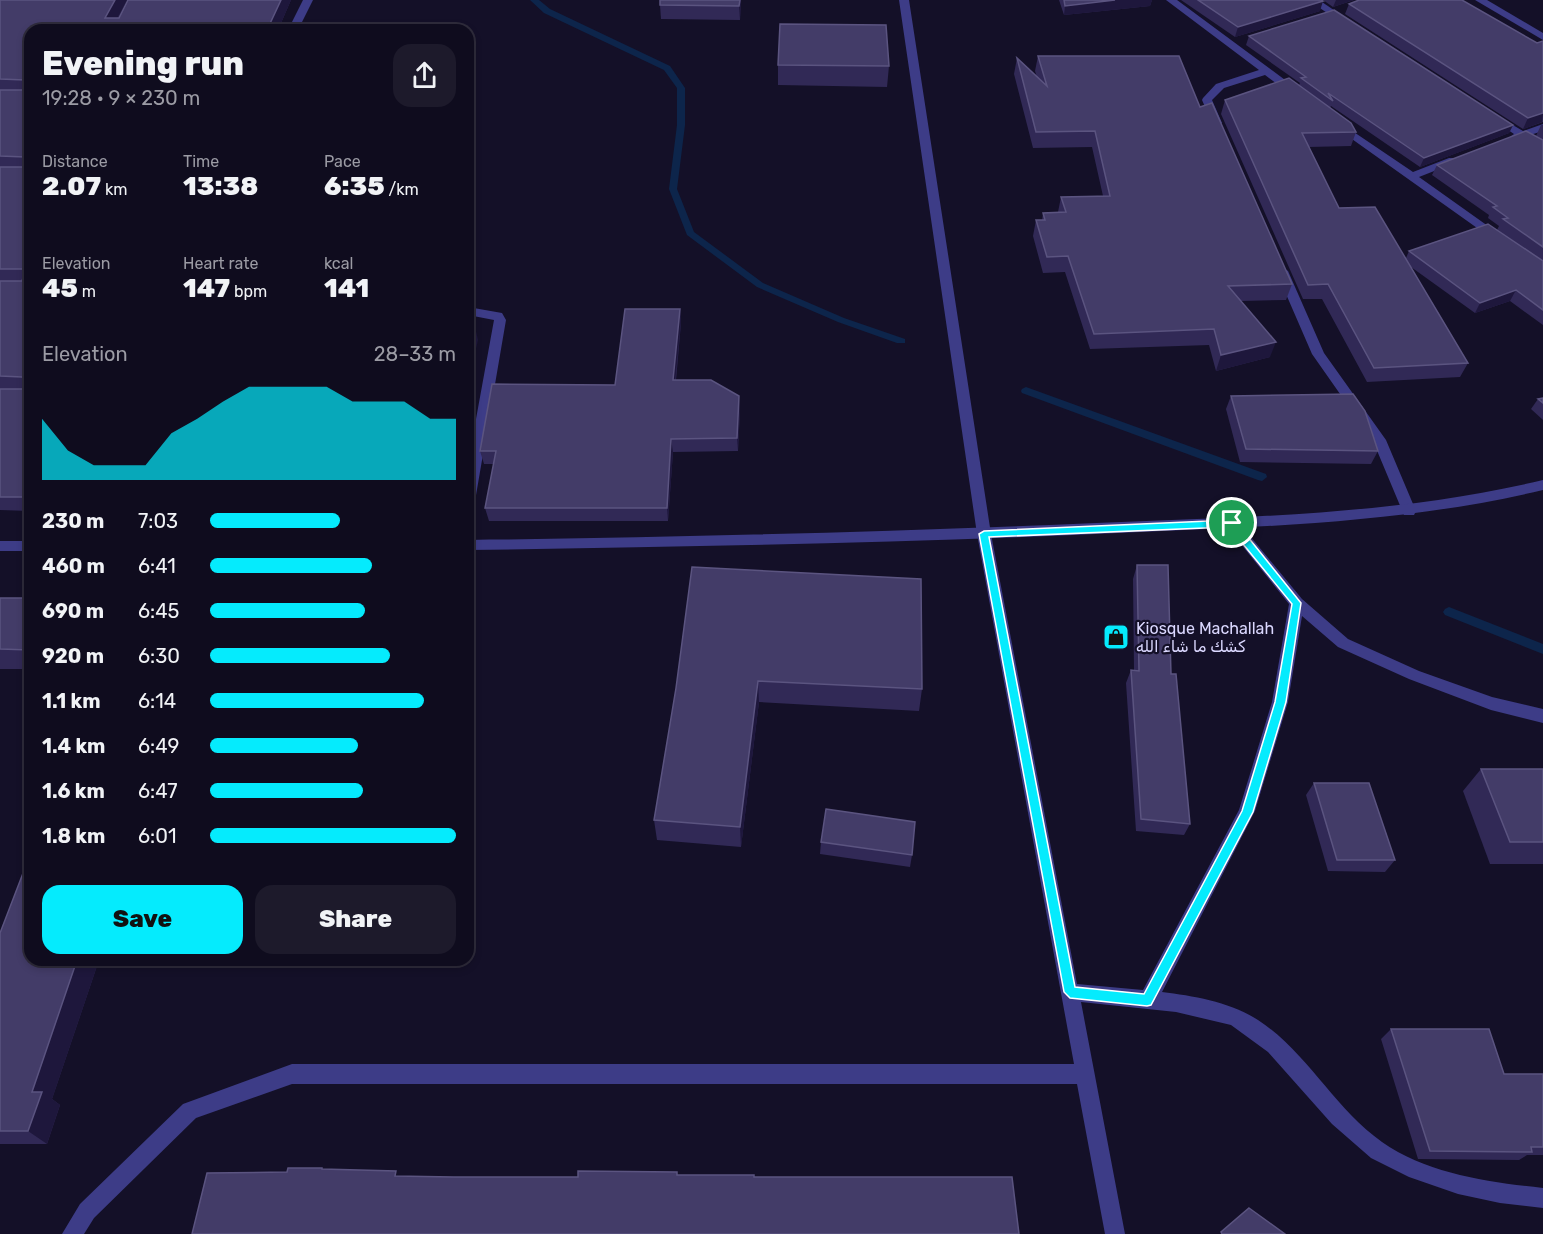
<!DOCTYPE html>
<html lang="en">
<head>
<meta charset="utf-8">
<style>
	:root { --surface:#0f0c1e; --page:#1d1a2b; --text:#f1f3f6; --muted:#9b9ba4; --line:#2f2c3c; --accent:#05ebfd }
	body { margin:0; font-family:Rubik,"Noto Naskh Arabic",sans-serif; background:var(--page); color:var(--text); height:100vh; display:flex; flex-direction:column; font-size:22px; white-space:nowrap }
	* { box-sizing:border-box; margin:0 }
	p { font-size:20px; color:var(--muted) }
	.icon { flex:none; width:33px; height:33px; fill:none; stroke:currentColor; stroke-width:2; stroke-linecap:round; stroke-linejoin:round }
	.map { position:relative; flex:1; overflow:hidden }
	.panel { position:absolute; left:24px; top:24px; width:450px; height:942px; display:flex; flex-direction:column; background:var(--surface); border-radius:18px; box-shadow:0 3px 9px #0003,0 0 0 2px var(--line) }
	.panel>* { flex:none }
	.pin { position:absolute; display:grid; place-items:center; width:51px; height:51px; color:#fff; margin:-26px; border:3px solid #fff; border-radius:50%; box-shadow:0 2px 6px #0007 }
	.round { display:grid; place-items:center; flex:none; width:63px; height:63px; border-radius:18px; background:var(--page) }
	.summary { display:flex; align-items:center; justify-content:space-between; height:102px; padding:0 18px }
	h1 { font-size:33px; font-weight:800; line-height:45px }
	.metrics { display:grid; grid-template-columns:repeat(3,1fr); gap:9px; height:102px; padding:6px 18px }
	.metrics div { display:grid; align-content:center }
	.metrics b { font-size:26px; font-weight:800 }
	.metrics small { font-size:16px; font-weight:400 }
	.metrics p { font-size:16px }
	.chart { height:168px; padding:12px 18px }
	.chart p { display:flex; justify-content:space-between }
	.chart svg { width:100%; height:108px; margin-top:6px; fill:var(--accent); opacity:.7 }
	.primary-button { display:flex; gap:12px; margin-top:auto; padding:12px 18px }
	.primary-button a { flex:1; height:69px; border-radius:18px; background:var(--accent); color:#111; font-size:24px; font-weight:800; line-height:69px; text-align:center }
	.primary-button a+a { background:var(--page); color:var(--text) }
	ul { padding:0 18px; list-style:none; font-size:20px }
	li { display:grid; grid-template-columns:96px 72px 1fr; align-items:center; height:45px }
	li i { height:15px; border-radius:8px; background:var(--accent) }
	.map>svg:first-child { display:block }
</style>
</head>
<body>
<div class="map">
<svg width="1543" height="1234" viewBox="0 0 1543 1234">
	<rect width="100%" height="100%" fill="#141028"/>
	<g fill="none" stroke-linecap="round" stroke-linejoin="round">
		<g fill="#0d254b" fill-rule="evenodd">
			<polygon points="530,0 539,0 550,9 670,66 685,88 685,125 677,189 694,232 763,283 844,318 905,339 905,343 897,343 838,322 757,287 687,235 669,189 677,125 677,88 664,70 544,13"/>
			<polygon points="1026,387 1266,474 1267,477 1262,481 1258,480 1022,393 1021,391 1022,389"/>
			<polygon points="1449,607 1543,644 1543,654 1445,615 1443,612 1445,609"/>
		</g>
		<g fill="#3d3c87" fill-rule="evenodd">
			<polygon points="303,0 313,0 298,30 288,30"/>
			<path d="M899,0H909L991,534L1077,984L1143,990L1239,810L1272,702L1289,604L1224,523L1231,518L1236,519L1302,599L1348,639L1419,671L1492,697L1543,709V723L1491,710L1409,679L1338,647L1302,616L1288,702L1255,811L1162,992C1194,996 1230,1002 1258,1020C1307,1052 1334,1108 1382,1142C1428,1174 1488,1182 1543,1188V1208L1500,1203L1458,1194L1409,1177L1371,1158L1332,1124L1268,1052L1231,1025L1176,1012L1081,1002L1125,1234H1105L1077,1084H292L196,1118L94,1218L84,1234H62L80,1204L183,1104L292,1064H1074L977,534Z"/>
			<polygon points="1166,0 1177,0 1300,91 1300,95 1292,95 1265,75 1224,88 1212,100 1222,123 1213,125 1202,100 1203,98 1216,84 1259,70"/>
			<polygon points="1308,0 1319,0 1350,21 1342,23"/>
			<polygon points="1475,0 1487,0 1543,33 1543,40"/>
			<polygon points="1494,114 1523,131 1543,124 1543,131 1530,135 1543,143 1543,151 1521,139 1511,139 1510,137 1514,134 1489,117"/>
			<polygon points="1339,122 1413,172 1449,158 1457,158 1457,162 1419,177 1502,236 1502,240 1494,240 1335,127 1334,125"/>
			<polygon points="1282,267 1288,271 1324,353 1386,440 1416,511 1414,515 1404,515 1373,441 1312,354 1276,271"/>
			<polygon points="468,307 502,313 506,320 475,501 468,506 468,463 494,320 468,315"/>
		</g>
		<g fill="#3d3c87" fill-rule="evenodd">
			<path d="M1543,480V490C1396,525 1247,527 1096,534C887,543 678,547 468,550V540C678,537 887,532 1096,523C1247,517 1396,515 1543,480Z"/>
			<rect x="0" y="541" width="30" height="10"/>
		</g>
	</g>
	<g fill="#312956">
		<polygon points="0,0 127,0 118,18 128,0 291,0 278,30 30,30 30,511 0,510"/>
		<polygon points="660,0 741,0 740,20 661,19 660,5"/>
		<polygon points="1059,0 1152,0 1150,6 1064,15"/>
		<polygon points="1181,0 1321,0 1320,11 1235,37"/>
		<polygon points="1323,0 1354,0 1333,7"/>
		<polygon points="1349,4 1537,43 1543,41 1543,122 1523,129 1345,14"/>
		<polygon points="1249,36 1513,125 1509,133 1420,167 1331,106 1330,108 1356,132 1351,146 1309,147 1339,208 1406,258 1409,251 1543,261 1543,325 1510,301 1475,313 1411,267 1468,363 1460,377 1367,382 1322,299 1303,299 1221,114 1225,100 1299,85 1300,83 1246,45"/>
		<polygon points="1038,56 1200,107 1292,284 1286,300 1241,301 1270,357 1216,371 1209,345 1090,349 1065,272 1043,273 1033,236 1036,220 1042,220 1043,213 1058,212 1061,197 1103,196 1092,147 1033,148 1014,74 1017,58 1037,77 1035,71"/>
		<polygon points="778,65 889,66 887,87 778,85"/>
		<polygon points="1541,125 1543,125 1543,261 1497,230 1499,226 1488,218 1489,215 1432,175 1437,165 1539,138 1536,136"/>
		<polygon points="680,309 681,323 676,380 740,409 738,451 673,452 668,521 489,521 485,508 494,464 484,464 480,451 615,385"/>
		<polygon points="1231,396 1378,451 1371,464 1240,462 1226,409"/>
		<polygon points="1543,398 1543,420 1531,409 1538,399"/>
		<polygon points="1137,565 1171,674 1190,824 1184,835 1136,831 1126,683 1131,670 1134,670 1133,579"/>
		<polygon points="692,567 922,689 919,711 759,702 741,847 657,840 654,820 676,688"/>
		<rect x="0" y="598" width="30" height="71"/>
		<polygon points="1481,769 1543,769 1543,864 1490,864 1463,791"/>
		<polygon points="1314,783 1395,860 1385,872 1328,871 1306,795"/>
		<polygon points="821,842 912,855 910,867 820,854"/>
		<polygon points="0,933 30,960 108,960 107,963 98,963 52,1099 60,1105 47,1144 0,1144"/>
		<polygon points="1391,1029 1504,1074 1543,1074 1543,1155 1527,1155 1519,1160 1418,1159 1381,1039"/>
	</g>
	<g fill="#1e173c">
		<polygon points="115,0 127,0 111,30 105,18"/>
		<polygon points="281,0 291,0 278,30 267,30"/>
		<polygon points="740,0 741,0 740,20 739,6"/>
		<polygon points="1115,0 1152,0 1150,6 1064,15 1065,6"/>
		<polygon points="1336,0 1354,0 1333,7"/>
		<polygon points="1323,1 1320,11 1235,37 1238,27"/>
		<polygon points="1543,113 1542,122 1523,129 1528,118"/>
		<polygon points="1513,125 1509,133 1420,167 1424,158"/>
		<polygon points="1516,290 1510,301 1475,313 1480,303"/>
		<polygon points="680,309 681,323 674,393 673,380"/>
		<polygon points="473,319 478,340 468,382 468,340"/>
		<polygon points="1276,342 1270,357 1216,371 1221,355"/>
		<polygon points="471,381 476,402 468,451 468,400"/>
		<polygon points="739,396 740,409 738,451 737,438"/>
		<polygon points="671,439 673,452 668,521 667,508"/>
		<polygon points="758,681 759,702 741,847 740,827"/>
		<polygon points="77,960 95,960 98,963 52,1099 60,1105 47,1144 28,1131 32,1092"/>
	</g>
	<g fill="#433c68" stroke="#5b5480" stroke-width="1.5">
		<polygon points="0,0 115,0 105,18 119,18 128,0 281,0 267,30 30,30 30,497 0,497 0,389 23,389 24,379 22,377 0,376 0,281 22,281 25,271 22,269 0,269 0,167 23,167 25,164 25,157 0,156 0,90 23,90 26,87 25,80 0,79"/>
		<polygon points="660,0 740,0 739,6 660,5"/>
		<polygon points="1064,0 1115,0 1065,6"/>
		<polygon points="1198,0 1321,0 1323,1 1238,27"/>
		<polygon points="1359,0 1462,0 1537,43 1543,41 1543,113 1528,118 1349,4"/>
		<polygon points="1334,10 1513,125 1424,158 1328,93 1333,101 1301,78 1306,77 1249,36"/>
		<polygon points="780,24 886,25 889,66 778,65"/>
		<polygon points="1038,56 1179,56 1200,107 1212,103 1292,284 1228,286 1276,342 1221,355 1214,329 1094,334 1068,256 1047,257 1036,220 1045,220 1043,213 1066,212 1061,197 1110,196 1095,131 1036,132 1017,58 1047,86"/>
		<polygon points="1289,78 1351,123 1356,132 1302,133 1339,208 1375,207 1468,363 1374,368 1328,284 1308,285 1225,100"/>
		<polygon points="1526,131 1543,140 1543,247 1503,219 1508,218 1493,207 1497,206 1437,165"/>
		<polygon points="1488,224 1543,261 1543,310 1516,290 1480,303 1409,251"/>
		<polygon points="625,309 680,309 673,380 711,380 739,396 737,438 671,439 667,508 485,508 496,451 480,451 492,384 615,385"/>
		<polygon points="468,319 473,319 468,340"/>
		<polygon points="468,381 471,381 468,400"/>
		<polygon points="1353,394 1365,411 1378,451 1246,449 1231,396"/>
		<polygon points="1543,398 1543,403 1538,399"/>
		<polygon points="1137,565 1168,565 1171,674 1176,674 1190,824 1141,819 1131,670 1139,671"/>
		<polygon points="692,567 921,579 922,689 758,681 740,827 654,820 676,688"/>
		<polygon points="0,598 30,598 30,650 0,649"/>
		<polygon points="1481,769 1543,769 1543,842 1510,842"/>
		<polygon points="1314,783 1369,783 1395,860 1337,860"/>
		<polygon points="826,809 915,822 912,855 821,842"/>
		<polygon points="30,855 30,960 77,960 32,1092 42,1092 28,1131 0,1131 0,933"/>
		<polygon points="1391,1029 1489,1029 1504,1074 1543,1074 1543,1147 1531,1147 1532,1152 1430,1151"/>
		<polygon points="288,1168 322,1168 322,1169 396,1171 395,1176 454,1177 578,1177 578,1171 677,1172 677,1175 754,1175 754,1177 1012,1177 1019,1234 192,1234 207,1173 287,1172"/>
		<polygon points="1249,1208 1285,1234 1222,1234 1221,1232"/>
	</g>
	<path fill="#05ebfd" stroke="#fff" stroke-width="1.5" fill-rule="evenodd" d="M1232,520L1235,521L1301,603L1286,702L1253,812L1151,1005L1147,1006L1070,998L1064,992L979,534L984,531ZM1229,527L1292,604L1275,702L1242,811L1144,994L1075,987L989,537Z"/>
	<defs>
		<g id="shop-square" transform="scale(1.35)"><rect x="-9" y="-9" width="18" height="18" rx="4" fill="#05ebfd" stroke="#141028"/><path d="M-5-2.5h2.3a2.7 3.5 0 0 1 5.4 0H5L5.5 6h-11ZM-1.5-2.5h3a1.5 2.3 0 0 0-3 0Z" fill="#111"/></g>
	</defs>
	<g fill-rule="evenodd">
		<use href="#shop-square" x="1116" y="637"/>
	</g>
	<g text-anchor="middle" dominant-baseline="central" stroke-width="4.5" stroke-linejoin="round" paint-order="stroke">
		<g font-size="16" fill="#dbd8ff" stroke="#141028" text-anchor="start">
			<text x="1136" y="628">Kiosque Machallah<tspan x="1136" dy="18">كشك ما شاء الله</tspan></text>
		</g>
	</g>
</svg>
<div class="pin" style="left:1232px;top:523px;background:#1e9e55"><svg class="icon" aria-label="arrive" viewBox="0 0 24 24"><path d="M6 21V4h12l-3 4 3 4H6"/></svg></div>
<section class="panel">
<div class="summary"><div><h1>Evening run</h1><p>19:28 · 9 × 230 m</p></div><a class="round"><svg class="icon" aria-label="share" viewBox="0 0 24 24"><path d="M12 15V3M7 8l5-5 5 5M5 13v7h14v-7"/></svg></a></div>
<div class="metrics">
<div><p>Distance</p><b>2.07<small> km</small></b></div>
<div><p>Time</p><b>13:38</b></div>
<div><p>Pace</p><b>6:35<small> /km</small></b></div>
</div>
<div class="metrics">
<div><p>Elevation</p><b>45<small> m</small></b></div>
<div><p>Heart rate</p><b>147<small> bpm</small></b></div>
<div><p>kcal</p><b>141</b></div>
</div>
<div class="chart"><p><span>Elevation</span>28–33 m</p>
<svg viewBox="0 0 160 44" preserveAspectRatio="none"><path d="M0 44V19L10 32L20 38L30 38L40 38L50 25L60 19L70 12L80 6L90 6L100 6L110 6L120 12L130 12L140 12L150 19L160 19V44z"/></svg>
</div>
<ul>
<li><b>230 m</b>7:03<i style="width:53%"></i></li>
<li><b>460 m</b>6:41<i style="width:66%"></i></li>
<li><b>690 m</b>6:45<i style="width:63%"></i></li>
<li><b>920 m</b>6:30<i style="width:73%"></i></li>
<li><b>1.1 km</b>6:14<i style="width:87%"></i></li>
<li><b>1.4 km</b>6:49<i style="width:60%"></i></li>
<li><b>1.6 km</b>6:47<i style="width:62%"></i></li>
<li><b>1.8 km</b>6:01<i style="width:100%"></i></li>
</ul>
<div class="primary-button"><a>Save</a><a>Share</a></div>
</section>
</div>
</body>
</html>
